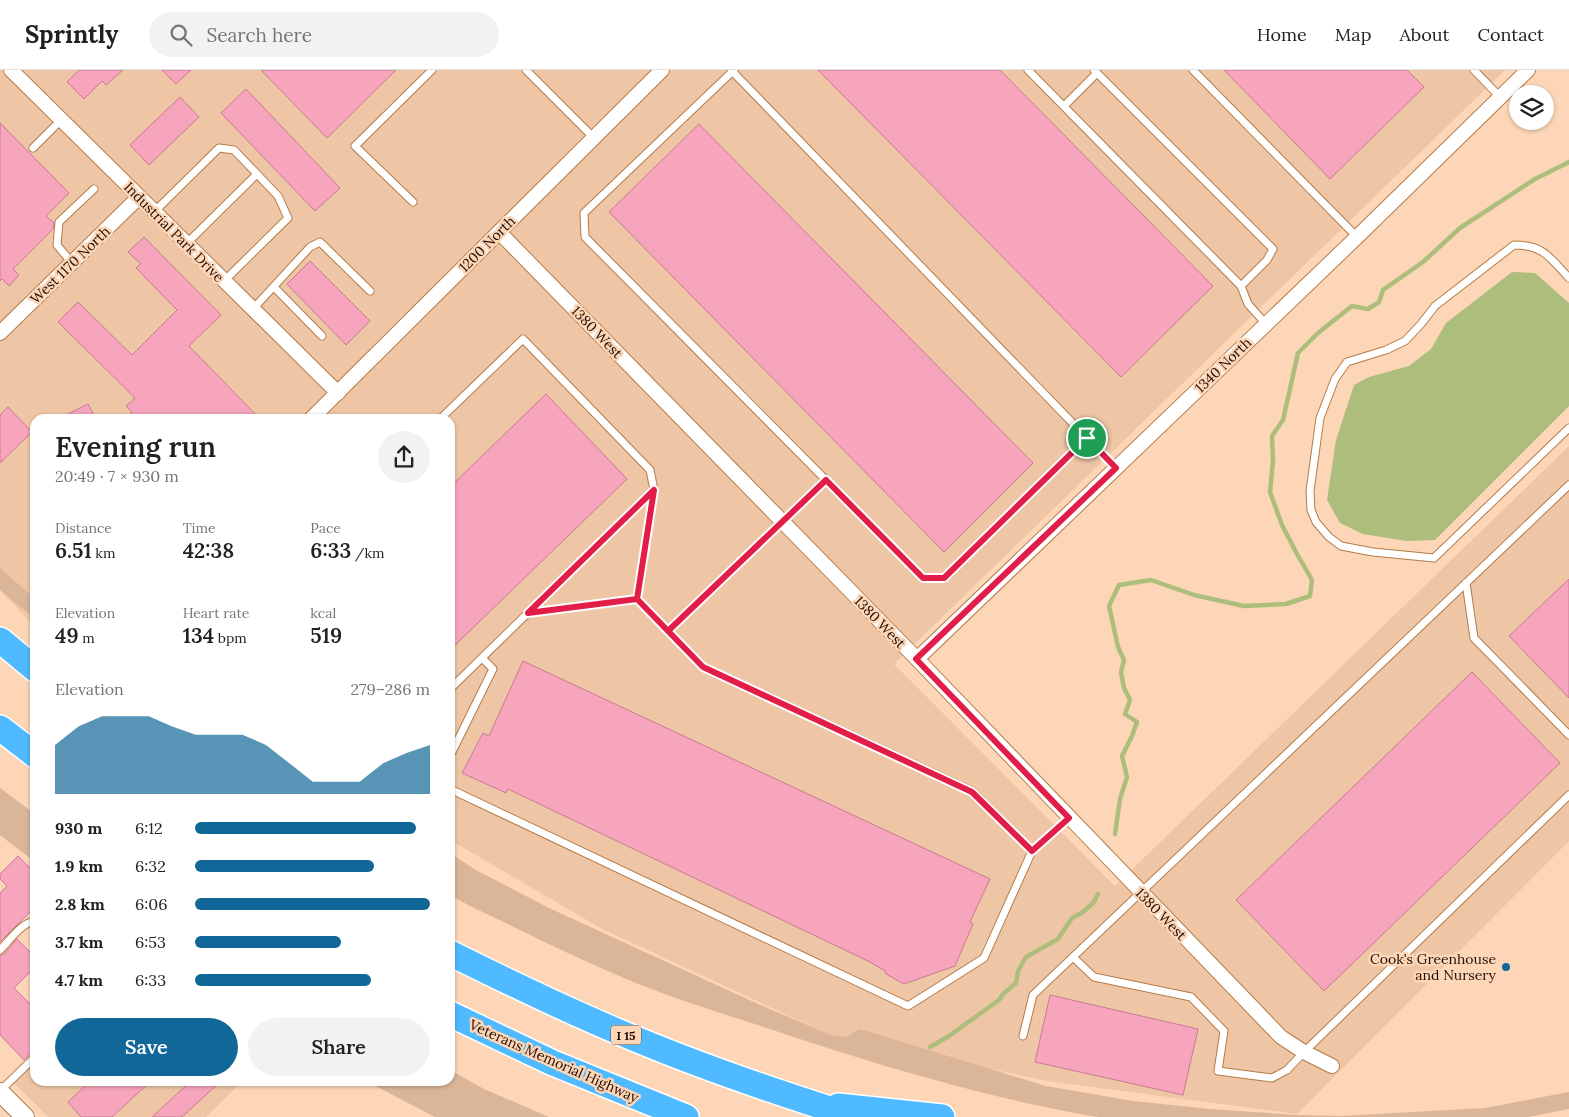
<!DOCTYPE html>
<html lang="en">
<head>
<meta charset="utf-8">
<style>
	:root { --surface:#fff; --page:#f2f2f2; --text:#202124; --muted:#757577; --line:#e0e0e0; --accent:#116898 }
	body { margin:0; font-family:Lora,serif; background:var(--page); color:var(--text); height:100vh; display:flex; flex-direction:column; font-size:19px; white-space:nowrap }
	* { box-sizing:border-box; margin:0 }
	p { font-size:16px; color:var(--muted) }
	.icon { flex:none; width:28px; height:28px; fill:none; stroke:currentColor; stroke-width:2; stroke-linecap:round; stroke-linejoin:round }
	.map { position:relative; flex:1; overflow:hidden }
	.side { position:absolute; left:30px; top:344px; width:425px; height:672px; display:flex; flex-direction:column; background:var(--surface); border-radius:15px; box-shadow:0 1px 4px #0004 }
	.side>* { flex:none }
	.fabs { position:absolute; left:1509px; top:15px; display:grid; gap:10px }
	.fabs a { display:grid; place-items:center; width:45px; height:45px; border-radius:50%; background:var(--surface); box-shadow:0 1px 4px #0004; font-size:25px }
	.pin { position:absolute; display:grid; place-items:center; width:42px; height:42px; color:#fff; margin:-21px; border:2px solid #fff; border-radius:50%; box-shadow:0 1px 5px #0007 }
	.round { display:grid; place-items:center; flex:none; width:52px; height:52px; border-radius:26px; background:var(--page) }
	.headline { display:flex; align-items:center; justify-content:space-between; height:85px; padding:0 25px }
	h1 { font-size:28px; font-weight:600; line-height:38px }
	.metrics { display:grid; grid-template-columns:repeat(3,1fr); gap:8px; height:85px; padding:5px 25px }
	.metrics div { display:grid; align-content:center }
	.metrics b { font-size:21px; font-weight:600 }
	.metrics small { font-size:14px; font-weight:400 }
	.metrics p { font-size:14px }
	.chart { height:140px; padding:10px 25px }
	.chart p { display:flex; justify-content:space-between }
	.chart svg { width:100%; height:90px; margin-top:5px; fill:var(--accent); opacity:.7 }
	.action { display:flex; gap:10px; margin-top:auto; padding:10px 25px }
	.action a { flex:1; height:58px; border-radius:30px; background:var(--accent); color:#fff; font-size:20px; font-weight:600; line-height:58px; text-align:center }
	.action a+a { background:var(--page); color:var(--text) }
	ul { padding:0 25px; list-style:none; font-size:16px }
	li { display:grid; grid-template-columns:80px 60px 1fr; align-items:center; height:38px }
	li i { height:12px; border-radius:6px; background:var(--accent) }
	header { display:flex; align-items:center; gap:30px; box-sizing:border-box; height:70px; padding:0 25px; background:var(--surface); border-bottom:1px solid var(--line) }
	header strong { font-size:24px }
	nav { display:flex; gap:28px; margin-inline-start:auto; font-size:18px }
	.search { width:350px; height:45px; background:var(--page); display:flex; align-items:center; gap:12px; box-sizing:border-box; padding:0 18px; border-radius:28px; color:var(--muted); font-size:19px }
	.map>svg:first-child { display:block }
</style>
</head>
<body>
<header>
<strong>Sprintly</strong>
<div class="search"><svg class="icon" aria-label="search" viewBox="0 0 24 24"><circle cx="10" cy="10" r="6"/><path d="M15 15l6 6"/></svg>Search here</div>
<nav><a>Home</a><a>Map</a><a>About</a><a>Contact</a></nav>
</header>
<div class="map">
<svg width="1569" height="1047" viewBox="0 0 1569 1047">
	<rect width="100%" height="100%" fill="#fcd6b7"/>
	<g fill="#efc6a5">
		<polygon points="0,0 1505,0 894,594 1115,816 1569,376 1569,771 1297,1044 1047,1011 830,965 604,860 450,770 450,349 35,349 35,557 0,520"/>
		<polygon points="35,989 35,1011 243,1011 206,1047 48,1047 11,1010"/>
	</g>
	<g fill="#dab598">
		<polygon points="0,498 35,529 35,549 0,520"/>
		<polygon points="0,718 35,744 35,792 0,765"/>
		<path d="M450,783L476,800L549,838L758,934L831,965L846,967L860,959L1046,1016L1133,1031L1210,1039L1297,1045L1342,1046L1485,1038L1569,1022V1039L1528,1047H1098C986,1028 877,995 770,959C721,943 671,928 624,908C572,886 521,860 470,836L450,825Z"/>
		<polygon points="450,1000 484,1019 549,1047 435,1047 366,1011 450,1011"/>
	</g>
	<polygon fill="#adbe7c" points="1512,202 1535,203 1569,233 1569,336 1435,470 1406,471 1363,464 1340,453 1327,430 1336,370 1354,315 1369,307 1409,296 1431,279 1446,253"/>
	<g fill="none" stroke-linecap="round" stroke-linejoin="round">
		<g stroke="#adbe7c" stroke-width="4.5">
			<polyline points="1115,764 1120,729 1127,707 1122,686 1132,666 1137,652 1125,644 1130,630 1124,618 1121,602 1124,590 1118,577 1109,536 1119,515 1151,510 1194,525 1244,536 1286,534 1310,526 1312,510 1297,484 1282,455 1270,422 1273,391 1272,366 1283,350 1298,283 1318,263 1352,236 1368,239 1379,232 1383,220 1423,192 1460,158 1535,109 1569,92"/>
			<polyline points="930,977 949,966 999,930 1003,924 1016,913 1018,901 1026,887 1058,869 1072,848 1083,842 1094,832 1098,824"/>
		</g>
	</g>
	<g fill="#f6a5bc" stroke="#c77a91">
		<polygon points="79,0 123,0 106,15 102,11 84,29 67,12"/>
		<polygon points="162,0 191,0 176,14"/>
		<polygon points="261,0 396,0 327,68"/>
		<polygon points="818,0 1000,0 1213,216 1121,307"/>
		<polygon points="1224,0 1407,0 1424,17 1330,109"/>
		<polygon points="246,19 340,118 315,141 221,43"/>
		<polygon points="180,27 199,47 149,95 130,75"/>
		<polygon points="0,53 69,123 46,146 54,153 53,159 13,199 19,205 9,216 2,209 0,211"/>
		<polygon points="699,54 1033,393 944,482 609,142"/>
		<polygon points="144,167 221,245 189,276 260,349 126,349 132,342 126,336 135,328 58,252 78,232 132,285 177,240 136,198 141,194 128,182"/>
		<polygon points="310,191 370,251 346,275 287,214"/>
		<polygon points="546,324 627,409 450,580 450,417"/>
		<polygon points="88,334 96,349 58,349"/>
		<polygon points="8,337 32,362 0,393 0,345"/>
		<polygon points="1569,509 1569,628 1509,566"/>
		<polygon points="523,591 990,809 970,852 973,854 955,896 904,914 886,904 885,901 870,892 508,719 506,723 462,703 483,663 489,666"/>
		<polygon points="1472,602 1560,693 1324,921 1236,830"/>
		<polygon points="18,786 35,803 35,837 0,872 0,823 7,816 0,809 0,804"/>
		<polygon points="17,869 35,887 35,897 14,918 35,939 35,982 31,983 24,990 0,965 0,885 4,884"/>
		<polygon points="1050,925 1198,959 1183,1025 1035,992"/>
		<polygon points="90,1011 151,1011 112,1047 81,1047 68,1032"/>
		<polygon points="191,1011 221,1011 182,1047 152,1047"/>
	</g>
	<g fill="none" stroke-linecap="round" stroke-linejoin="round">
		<g stroke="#b67b48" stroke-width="9">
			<g id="service">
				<polyline points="526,0 594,68"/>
				<polyline points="734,0 584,143 585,167 923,508 944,508 1087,368"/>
				<polyline points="1028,0 1241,216"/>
				<polyline points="1094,0 1273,179 1267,190 1241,216 1248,234 1266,254"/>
				<polyline points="1193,0 1357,167"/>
				<polyline points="1474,0 1500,27"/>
				<polyline points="732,1 1116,398"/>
				<polyline points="1064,36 1097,3"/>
				<polyline points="33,78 61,50"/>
				<polyline points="413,132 355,76 432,0"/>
				<polyline points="154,142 219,78 234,80 278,126 288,148 224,211"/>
				<polyline points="186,174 257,104"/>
				<polyline points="72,193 57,175 59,152 94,119"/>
				<path d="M1569,208C1550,188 1544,175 1514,175L1435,236L1421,254L1405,271L1386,280L1347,292L1335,309L1320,348L1310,421L1311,440L1316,452L1329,467L1341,476L1373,482L1434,488L1569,358"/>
				<polyline points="274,217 322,266"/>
				<polyline points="253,239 310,177 320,172 370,221"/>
				<polyline points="440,349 523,269 650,400 654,420 637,529 703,597 972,721 1032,781"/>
				<polyline points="1466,513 1474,568 1569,665"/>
				<polyline points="528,543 637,529"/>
				<polyline points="668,561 826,410"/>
				<polyline points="450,619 654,420"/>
				<polyline points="450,686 493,599 482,588"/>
				<polyline points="450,719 908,936 984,888 1032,781 1069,748"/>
				<path d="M0,880C10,870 21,853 35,851"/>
				<polyline points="1073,887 1094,907 1191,927 1224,961 1218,1001 1272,1008 1287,1000 1304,982 1569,725"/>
				<polyline points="1023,966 1033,925 1569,415"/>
				<polyline points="0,1021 35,987"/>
			</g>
		</g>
		<g stroke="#b67b48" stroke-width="16">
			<g id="minor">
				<polyline points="11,0 338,323"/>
				<polyline points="499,162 917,589 1281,967 1304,982 1332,996"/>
				<polyline points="0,263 139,127"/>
				<polyline points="311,349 662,0"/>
				<polyline points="917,589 1357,167 1528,0"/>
			</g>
		</g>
		<g stroke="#b67b48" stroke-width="20">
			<polyline id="tertiary" points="0,1022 25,1047"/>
		</g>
		<g stroke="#fff" stroke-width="28">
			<g id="motorway">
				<polyline points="0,570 35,599"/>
				<polyline points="0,658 35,685"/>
				<path d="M450,883C506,911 562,938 619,962C696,995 775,1022 855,1047"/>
				<polyline points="450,944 553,993 686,1047"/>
				<polyline points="838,1036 942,1047"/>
			</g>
		</g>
		<use href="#service" stroke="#fff" stroke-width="7"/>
		<use href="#minor" stroke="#fff" stroke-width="14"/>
		<use href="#tertiary" stroke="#fff" stroke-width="18"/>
		<use href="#motorway" stroke="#4fbaff" stroke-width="25"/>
	</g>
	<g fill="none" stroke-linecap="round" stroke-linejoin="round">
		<g stroke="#fff" stroke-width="10">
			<polyline id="route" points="1087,368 944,508 923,508 826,410 668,561 637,529 528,543 654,420 637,529 703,597 972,722 1032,781 1069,748 916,589 1116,398 1087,368"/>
		</g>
		<use href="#route" stroke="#e11d48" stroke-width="6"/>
	</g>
	<circle fill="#116898" stroke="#fcd6b7" stroke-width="2" cx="1506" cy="897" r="5"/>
	<g text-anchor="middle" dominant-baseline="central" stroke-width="5" stroke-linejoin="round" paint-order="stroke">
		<rect fill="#fcd6b7" stroke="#634937" stroke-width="1" x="611" y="955.5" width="30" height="19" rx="4"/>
		<g font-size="12" font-weight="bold" fill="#220c00">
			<text x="626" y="965">I 15</text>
		</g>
		<g font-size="14" fill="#220c00" stroke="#fcd6b7">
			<text transform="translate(174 162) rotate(45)">Industrial Park Drive</text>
			<text transform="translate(487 174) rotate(-45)">1200 North</text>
			<text transform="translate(70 195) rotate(-44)">West 1170 North</text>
			<text transform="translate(597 262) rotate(46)">1380 West</text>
			<text transform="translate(1223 295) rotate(-44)">1340 North</text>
			<text transform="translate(880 552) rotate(46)">1380 West</text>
			<text transform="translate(1161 844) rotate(46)">1380 West</text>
			<text transform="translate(554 991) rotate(24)">Veterans Memorial Highway</text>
		</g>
		<g font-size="14" fill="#220c00" stroke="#fcd6b7" text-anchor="end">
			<text x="1496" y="889">Cook's Greenhouse<tspan x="1496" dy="16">and Nursery</tspan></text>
		</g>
	</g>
</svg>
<div class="fabs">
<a><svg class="icon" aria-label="layers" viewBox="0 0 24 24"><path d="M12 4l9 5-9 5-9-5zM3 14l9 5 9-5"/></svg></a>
</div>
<div class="pin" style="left:1087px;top:368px;background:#1e9e55"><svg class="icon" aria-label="arrive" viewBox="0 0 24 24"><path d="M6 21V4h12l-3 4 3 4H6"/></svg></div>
<section class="side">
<div class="headline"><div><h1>Evening run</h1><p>20:49 · 7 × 930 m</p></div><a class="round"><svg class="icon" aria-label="share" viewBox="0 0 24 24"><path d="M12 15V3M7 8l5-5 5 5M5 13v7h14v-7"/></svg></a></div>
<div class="metrics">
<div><p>Distance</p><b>6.51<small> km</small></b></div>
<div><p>Time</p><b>42:38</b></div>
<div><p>Pace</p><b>6:33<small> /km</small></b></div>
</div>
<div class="metrics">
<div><p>Elevation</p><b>49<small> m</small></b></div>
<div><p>Heart rate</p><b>134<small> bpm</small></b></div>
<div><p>kcal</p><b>519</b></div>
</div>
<div class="chart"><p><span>Elevation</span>279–286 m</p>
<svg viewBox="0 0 160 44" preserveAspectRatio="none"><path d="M0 44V20L10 11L20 6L30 6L40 6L50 11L60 15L70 15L80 15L90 20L100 29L110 38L120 38L130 38L140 29L150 24L160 20V44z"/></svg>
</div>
<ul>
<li><b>930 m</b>6:12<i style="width:94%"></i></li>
<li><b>1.9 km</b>6:32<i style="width:76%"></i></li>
<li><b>2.8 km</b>6:06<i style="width:100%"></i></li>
<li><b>3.7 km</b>6:53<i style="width:62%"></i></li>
<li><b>4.7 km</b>6:33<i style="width:75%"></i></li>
</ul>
<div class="action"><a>Save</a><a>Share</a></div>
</section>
</div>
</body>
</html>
